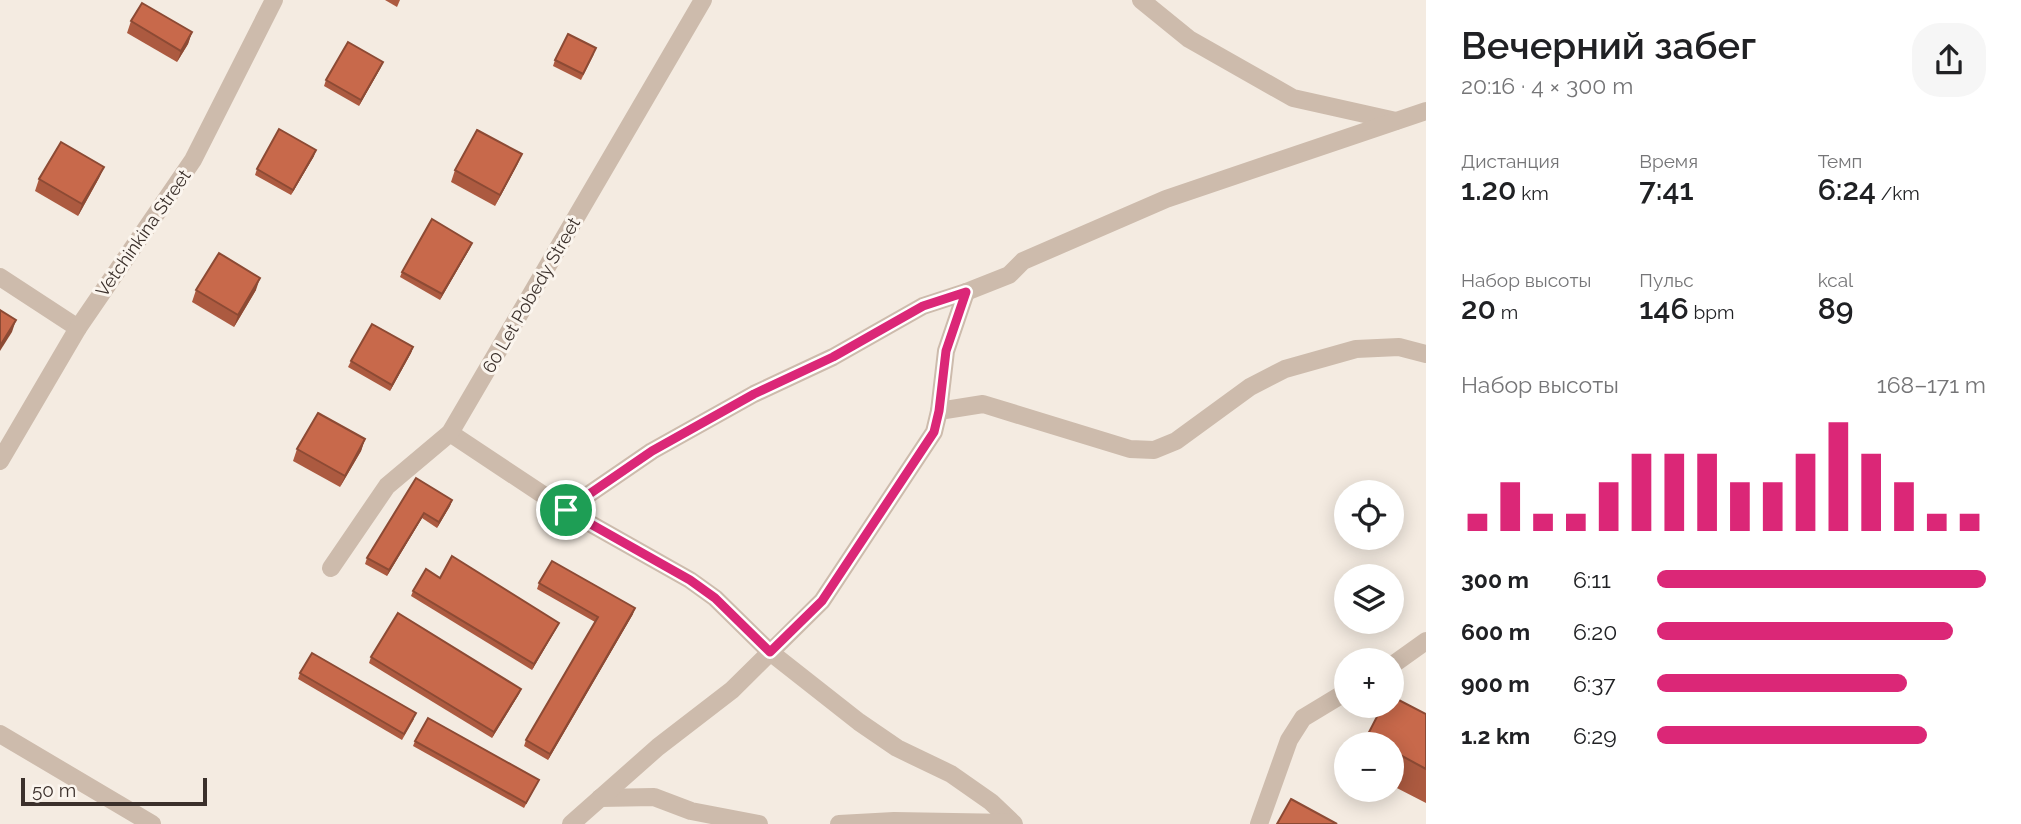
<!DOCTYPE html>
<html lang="ru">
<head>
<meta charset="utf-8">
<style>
	:root { --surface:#fff; --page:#f6f6f6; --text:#202124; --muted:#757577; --accent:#db2777 }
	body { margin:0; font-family:Raleway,sans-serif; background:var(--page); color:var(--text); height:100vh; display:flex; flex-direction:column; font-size:26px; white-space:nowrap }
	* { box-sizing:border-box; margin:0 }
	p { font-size:23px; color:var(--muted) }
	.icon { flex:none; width:38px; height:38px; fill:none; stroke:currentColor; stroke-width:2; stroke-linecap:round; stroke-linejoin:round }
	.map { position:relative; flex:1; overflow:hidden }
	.panel { display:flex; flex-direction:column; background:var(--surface); width:595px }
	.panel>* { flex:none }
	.fabs { position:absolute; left:1334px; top:480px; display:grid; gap:14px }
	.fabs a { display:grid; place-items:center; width:70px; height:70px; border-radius:50%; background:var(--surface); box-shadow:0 4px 18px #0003; font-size:35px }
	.scale { position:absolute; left:21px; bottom:18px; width:186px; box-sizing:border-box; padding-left:7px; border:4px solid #3b302b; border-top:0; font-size:19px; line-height:24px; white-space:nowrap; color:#3b302b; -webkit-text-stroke:5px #fbf5ee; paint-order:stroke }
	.pin { position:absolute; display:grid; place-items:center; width:60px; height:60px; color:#fff; margin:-30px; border:4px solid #fff; border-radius:50%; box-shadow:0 2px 7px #0007 }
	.round { display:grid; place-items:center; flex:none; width:74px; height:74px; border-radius:28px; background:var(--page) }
	.summary { display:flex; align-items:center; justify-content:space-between; height:119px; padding:0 35px }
	h1 { font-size:38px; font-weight:600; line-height:52px }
	.metrics { display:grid; grid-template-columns:repeat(3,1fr); gap:10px; height:119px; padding:7px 35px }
	.metrics div { display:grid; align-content:center }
	.metrics b { font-size:30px; font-weight:600 }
	.metrics small { font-size:19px; font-weight:400 }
	.metrics p { font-size:19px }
	.chart { height:196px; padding:14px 35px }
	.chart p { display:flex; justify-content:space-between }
	.chart svg { width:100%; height:126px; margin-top:7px; stroke:var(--accent); stroke-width:6 }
	ul { padding:0 35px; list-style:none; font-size:23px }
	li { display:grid; grid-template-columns:112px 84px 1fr; align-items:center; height:52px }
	li i { height:18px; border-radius:9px; background:var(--accent) }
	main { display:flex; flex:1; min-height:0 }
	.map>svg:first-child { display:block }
</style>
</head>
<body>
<main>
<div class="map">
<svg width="1426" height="824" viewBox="0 0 1426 824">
	<rect width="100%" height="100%" fill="#f4ebe1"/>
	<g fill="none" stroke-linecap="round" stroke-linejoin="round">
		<g stroke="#cdbbac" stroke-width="18">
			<polyline points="1141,0 1189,39 1293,98 1396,121"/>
			<polyline points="0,277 78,328"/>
			<polyline points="939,411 983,404 1130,449 1154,450 1176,441 1250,387 1285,369 1356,349 1399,347 1426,354"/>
			<polyline points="450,433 566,510 690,580 715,598 770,652 859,722 897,748 951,774 991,802 1014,824"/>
			<polyline points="0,461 78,328 193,160 274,0"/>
			<polyline points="566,510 652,451 754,394 833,357 923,306 966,292 1009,275 1023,261 1166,199 1426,111"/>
			<polyline points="331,568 387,486 450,433 703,0"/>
			<polyline points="1391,666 1426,641"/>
			<polyline points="0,734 152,824"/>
			<polyline points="600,798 654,797 691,811 759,824"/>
			<polyline points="571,824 658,747 732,690 822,601 934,432 939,411 946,351 966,292"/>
			<polyline points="839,824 894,821 1012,823"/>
			<polyline points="1259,824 1289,740 1303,718 1346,692"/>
		</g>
	</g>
	<g fill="#ac5a40">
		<polygon points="385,0 400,0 397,7"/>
		<polygon points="131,21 192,32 188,44 177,62 127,33"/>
		<polygon points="594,54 581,80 553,66 555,60"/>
		<polygon points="381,67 359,106 324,86 326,80"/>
		<polygon points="522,154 517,165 495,206 451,182 455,170"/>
		<polygon points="314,156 291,195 255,175 257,169"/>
		<polygon points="104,167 99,178 78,216 35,191 39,179"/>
		<polygon points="472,243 470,248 440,300 400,277 402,272"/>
		<polygon points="196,290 256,290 234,327 192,302"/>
		<polygon points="413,347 411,353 390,391 348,367 351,361"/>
		<polygon points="365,439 361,451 340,487 293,461 297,449"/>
		<polygon points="416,478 452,500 450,506 437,528 422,518 387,576 365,564 367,558"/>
		<polygon points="440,578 556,629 532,670 411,596 413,591"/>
		<polygon points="539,583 633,614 548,760 524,746 526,740 595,622 537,589"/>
		<polygon points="371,657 521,689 519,694 492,738 369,663"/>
		<polygon points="300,673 414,719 402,740 298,679"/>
		<polygon points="1426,714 1426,803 1391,785 1391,744 1364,744 1366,738"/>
		<polygon points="415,741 539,780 524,808 413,746"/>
	</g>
	<g fill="#8c4a34">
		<polygon points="192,32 188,44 177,62 181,51"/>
		<polygon points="383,62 381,67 359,106 361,100"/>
		<polygon points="316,150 314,156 291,195 293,190"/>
		<polygon points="522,154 517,165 495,206 500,195"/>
		<polygon points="104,167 99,178 78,216 82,204"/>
		<polygon points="472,243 470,248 440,300 442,294"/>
		<polygon points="260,278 256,290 234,327 238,315"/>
		<polygon points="16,320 12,332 0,351 0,346"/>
		<polygon points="413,347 411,353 390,391 392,385"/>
		<polygon points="365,439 361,451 340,487 345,476"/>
		<polygon points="452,500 450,506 437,528 439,522"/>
		<polygon points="424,513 422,518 387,576 389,570"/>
		<polygon points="635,608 633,614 548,760 550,754"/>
		<polygon points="559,623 556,629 532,670 534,664"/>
		<polygon points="521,689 519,694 492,738 494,732"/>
	</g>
	<g fill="#c8694b" stroke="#8c4a34" stroke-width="2">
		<polygon points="142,3 192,32 181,51 131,21"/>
		<polygon points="568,34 596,48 583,74 555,60"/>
		<polygon points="348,42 383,62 361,100 326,80"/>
		<polygon points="279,129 316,150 293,190 257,169"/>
		<polygon points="477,130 522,154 500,195 455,170"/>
		<polygon points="61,142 104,167 82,204 39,179"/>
		<polygon points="432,219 472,243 442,294 402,272"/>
		<polygon points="219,253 260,278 238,315 196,290"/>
		<polygon points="0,310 16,320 0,346"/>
		<polygon points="372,324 413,347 392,385 351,361"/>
		<polygon points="318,413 365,439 345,476 297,449"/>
		<polygon points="416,478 452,500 439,522 424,513 389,570 367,558"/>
		<polygon points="452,556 559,623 534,664 413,591 426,569 440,578"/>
		<polygon points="552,561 635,608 550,754 526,740 598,617 539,583"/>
		<polygon points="398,613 521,689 494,732 371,657"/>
		<polygon points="312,653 416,713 404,734 300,673"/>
		<polygon points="1391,696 1426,714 1426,769 1391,750 1391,744 1378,744 1366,738 1383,705 1391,705"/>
		<polygon points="428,718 539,780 526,803 415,741"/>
		<polygon points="1291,799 1337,824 1277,824"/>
	</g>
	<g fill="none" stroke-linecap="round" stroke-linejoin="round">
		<g stroke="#fff" stroke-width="14">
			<polygon id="route" points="966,292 946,351 939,411 934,432 822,601 770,652 715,598 690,580 566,510 652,451 754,394 833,357 923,306"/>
		</g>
		<use href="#route" stroke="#db2777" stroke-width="9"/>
	</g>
	<g text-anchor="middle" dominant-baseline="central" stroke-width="6" stroke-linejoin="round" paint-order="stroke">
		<g font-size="18" fill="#3b302b" stroke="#fbf5ee">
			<text transform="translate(143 233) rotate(-55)">Vetchinkina Street</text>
			<text transform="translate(531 295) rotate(-60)">60 Let Pobedy Street</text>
		</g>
	</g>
</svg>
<div class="fabs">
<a><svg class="icon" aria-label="locate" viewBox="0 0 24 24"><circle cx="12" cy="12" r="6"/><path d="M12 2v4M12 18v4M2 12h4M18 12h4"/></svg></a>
<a><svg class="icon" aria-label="layers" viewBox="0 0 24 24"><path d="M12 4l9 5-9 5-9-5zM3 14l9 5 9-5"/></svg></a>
<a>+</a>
<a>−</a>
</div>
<div class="scale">50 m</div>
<div class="pin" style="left:566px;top:510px;background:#1e9e55"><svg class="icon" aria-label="arrive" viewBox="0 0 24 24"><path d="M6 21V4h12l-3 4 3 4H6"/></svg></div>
</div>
<section class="panel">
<div class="summary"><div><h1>Вечерний забег</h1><p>20:16 · 4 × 300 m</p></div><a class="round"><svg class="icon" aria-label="share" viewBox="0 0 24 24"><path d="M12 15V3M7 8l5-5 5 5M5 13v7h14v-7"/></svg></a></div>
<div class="metrics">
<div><p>Дистанция</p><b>1.20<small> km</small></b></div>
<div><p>Время</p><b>7:41</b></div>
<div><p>Темп</p><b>6:24<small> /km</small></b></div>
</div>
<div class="metrics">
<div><p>Набор высоты</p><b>20<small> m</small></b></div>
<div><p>Пульс</p><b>146<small> bpm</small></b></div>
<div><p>kcal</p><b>89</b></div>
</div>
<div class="chart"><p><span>Набор высоты</span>168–171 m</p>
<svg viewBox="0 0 160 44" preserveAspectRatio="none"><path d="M5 44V38M15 44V27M25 44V38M35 44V38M45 44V27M55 44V17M65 44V17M75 44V17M85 44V27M95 44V27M105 44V17M115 44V6M125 44V17M135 44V27M145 44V38M155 44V38"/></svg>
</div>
<ul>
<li><b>300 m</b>6:11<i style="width:100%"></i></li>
<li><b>600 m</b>6:20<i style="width:90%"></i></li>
<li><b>900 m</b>6:37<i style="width:76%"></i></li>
<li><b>1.2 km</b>6:29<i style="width:82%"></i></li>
</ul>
</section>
</main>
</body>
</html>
